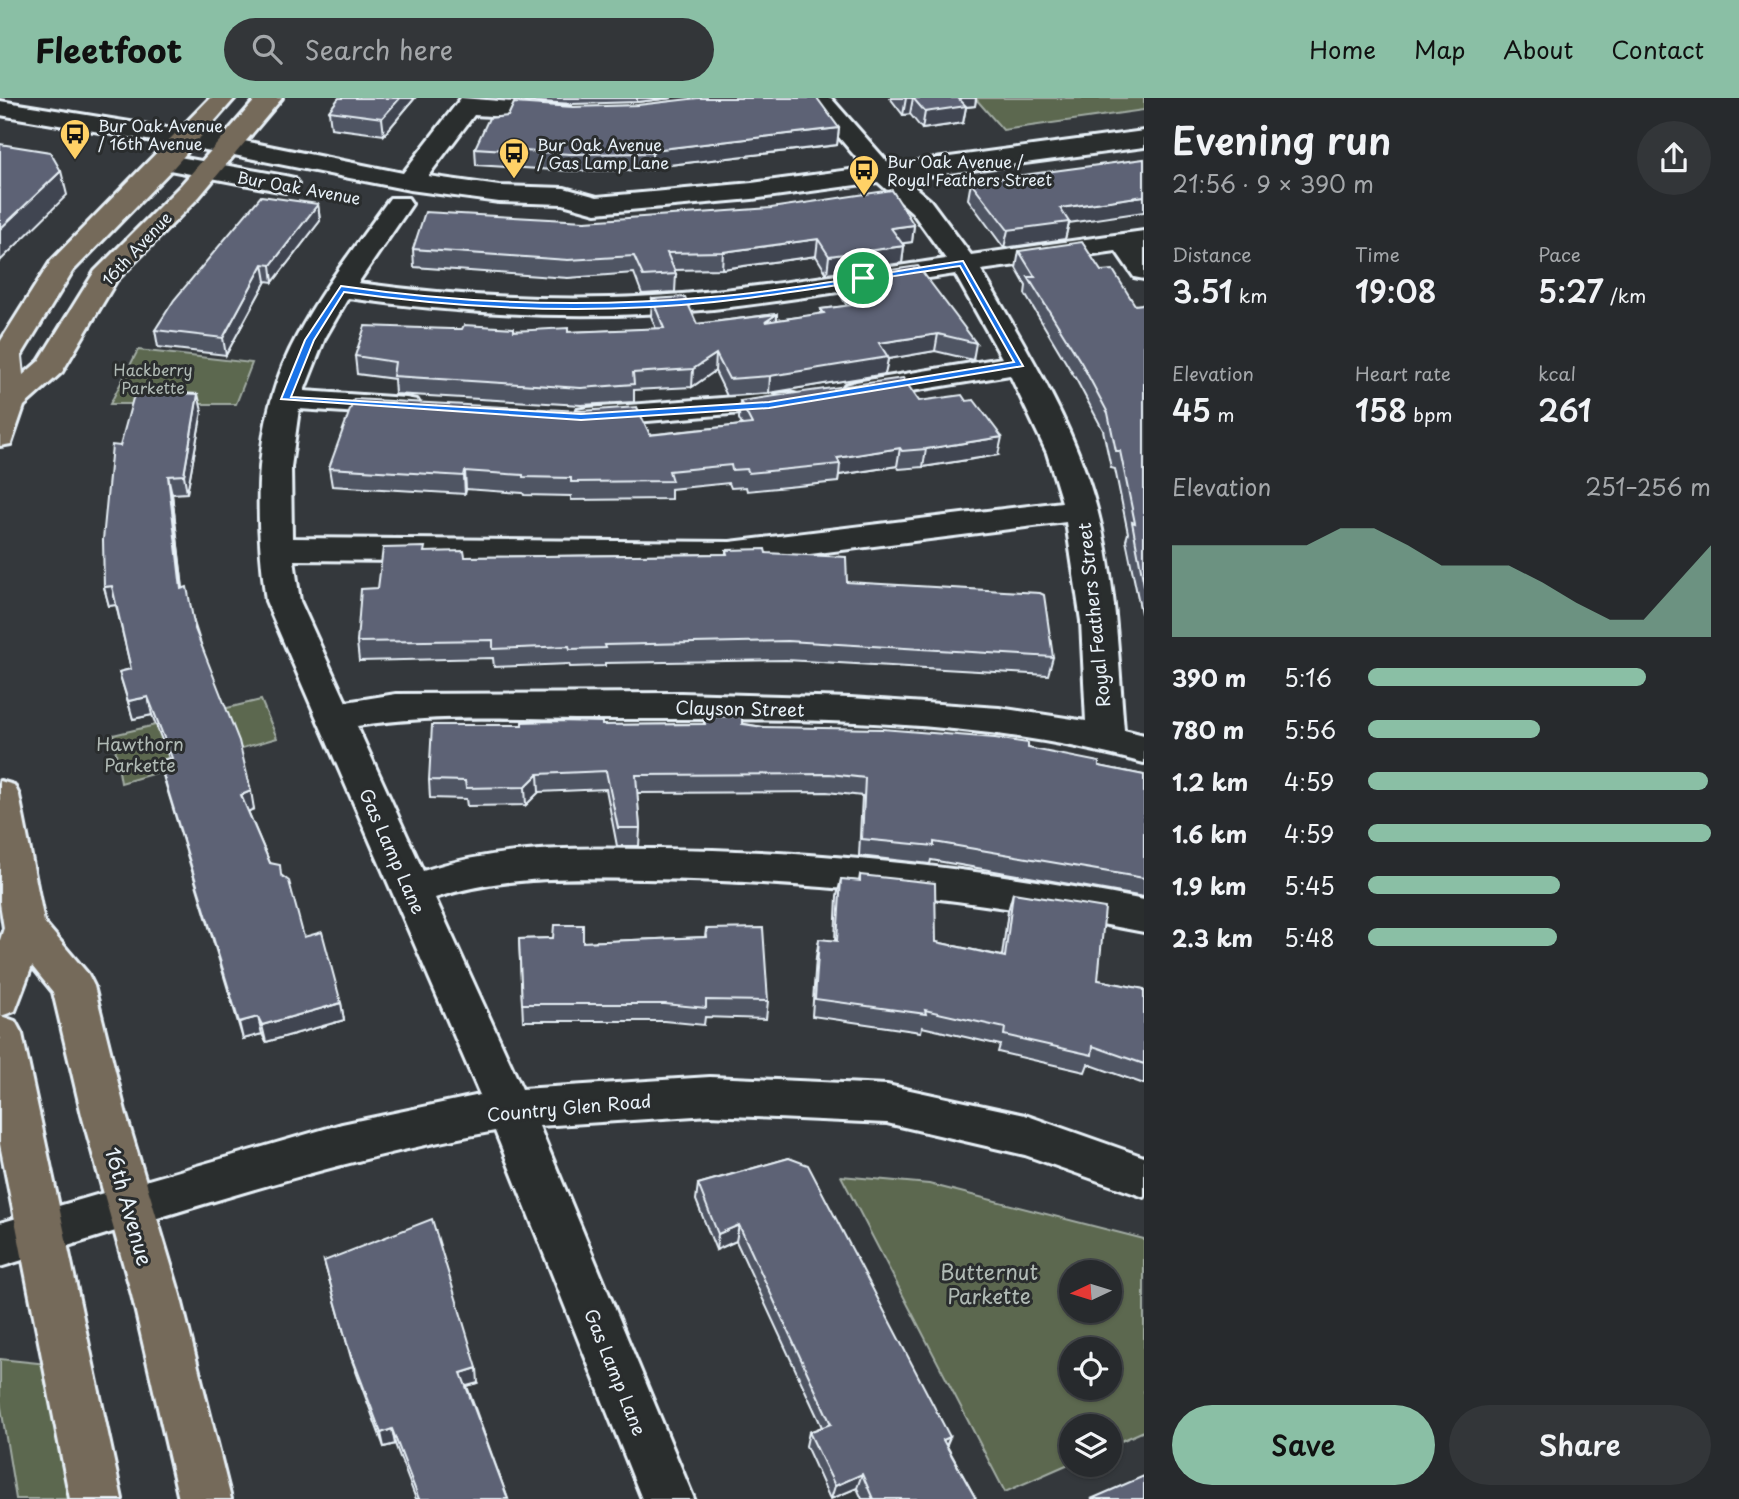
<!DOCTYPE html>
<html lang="en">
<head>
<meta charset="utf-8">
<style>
	:root { --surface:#272a2d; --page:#333639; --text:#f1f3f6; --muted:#a4a7aa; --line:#434649; --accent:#8abfa5 }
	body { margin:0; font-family:"Playpen Sans",sans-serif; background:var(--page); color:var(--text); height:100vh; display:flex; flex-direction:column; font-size:26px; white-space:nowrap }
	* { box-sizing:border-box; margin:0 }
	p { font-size:23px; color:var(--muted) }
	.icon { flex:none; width:38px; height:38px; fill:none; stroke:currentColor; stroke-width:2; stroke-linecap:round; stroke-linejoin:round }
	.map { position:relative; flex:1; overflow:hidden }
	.panel { display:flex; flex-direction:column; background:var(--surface); width:595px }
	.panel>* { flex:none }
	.needle { width:46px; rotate:266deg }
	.tools { position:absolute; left:1059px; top:1162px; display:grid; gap:14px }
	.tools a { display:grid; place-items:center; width:63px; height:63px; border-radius:50%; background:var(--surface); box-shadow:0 2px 5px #0004,0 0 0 2px var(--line); font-size:35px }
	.pin { position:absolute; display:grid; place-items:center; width:60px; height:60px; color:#fff; margin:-30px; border:4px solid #fff; border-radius:50%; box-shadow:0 2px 7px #0007 }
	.round { display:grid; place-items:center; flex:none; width:74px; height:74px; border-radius:37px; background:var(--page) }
	.overview { display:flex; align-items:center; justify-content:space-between; height:119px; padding:0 28px }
	h1 { font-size:38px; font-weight:600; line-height:52px }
	.stats { display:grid; grid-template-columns:repeat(3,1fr); gap:10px; height:119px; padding:7px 28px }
	.stats div { display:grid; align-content:center }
	.stats b { font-size:30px; font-weight:600 }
	.stats small { font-size:19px; font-weight:400 }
	.stats p { font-size:19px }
	.chart { height:196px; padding:14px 28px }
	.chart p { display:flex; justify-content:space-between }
	.chart svg { width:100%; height:126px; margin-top:7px; fill:var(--accent); opacity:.7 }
	.button { display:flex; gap:14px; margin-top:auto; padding:14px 28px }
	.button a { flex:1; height:80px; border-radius:42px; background:var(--accent); color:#111; font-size:28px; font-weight:600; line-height:80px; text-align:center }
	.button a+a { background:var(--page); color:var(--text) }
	ul { padding:0 28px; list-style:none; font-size:23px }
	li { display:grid; grid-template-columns:112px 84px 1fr; align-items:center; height:52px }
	li i { height:18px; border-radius:9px; background:var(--accent) }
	header { display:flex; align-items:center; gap:42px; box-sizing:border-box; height:98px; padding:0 35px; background:var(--accent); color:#111 }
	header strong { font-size:33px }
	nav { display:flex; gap:38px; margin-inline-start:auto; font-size:24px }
	.search { width:490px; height:63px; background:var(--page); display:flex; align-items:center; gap:18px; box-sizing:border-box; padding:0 24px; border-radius:38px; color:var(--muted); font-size:26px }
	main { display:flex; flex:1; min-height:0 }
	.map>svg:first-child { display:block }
</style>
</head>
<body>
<header>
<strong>Fleetfoot</strong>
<div class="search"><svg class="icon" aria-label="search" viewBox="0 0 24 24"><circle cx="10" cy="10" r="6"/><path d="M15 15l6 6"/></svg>Search here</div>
<nav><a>Home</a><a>Map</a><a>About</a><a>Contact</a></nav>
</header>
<main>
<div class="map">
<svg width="1144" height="1401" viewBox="0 0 1144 1401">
	<rect width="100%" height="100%" fill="#34383c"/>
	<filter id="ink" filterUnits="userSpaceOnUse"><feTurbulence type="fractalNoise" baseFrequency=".0143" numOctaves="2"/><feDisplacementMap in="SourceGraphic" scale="14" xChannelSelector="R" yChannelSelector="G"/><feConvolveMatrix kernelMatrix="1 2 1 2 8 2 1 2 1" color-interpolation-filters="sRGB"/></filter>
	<g filter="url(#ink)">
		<g fill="#5c6850" stroke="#a2aca4" stroke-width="2" fill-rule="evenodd">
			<polygon points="975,0 1144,0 1144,12 1003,32"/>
			<polygon points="138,252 252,265 236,306 110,306"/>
			<polygon points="261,602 277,640 121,685 113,637"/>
			<path d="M841,1078L929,1086L1144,1141V1333L1110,1348V1328H1071V1365L1005,1394ZM1071,1174H1110V1213H1071ZM1071,1251H1110V1290H1071Z"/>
			<polygon points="0,1261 47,1266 76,1401 16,1401 0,1303"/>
		</g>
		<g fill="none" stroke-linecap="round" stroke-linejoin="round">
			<g stroke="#e8f1f8" stroke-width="6">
				<g id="minor">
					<path d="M461,0L562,8L571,10L574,15L571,20L562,22L474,17L428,78L499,88L564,90L597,99L752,85L865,70L806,0H831L890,67L1144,33V49L905,81L930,102L971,157L1144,133V181L1134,179L1116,153L981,172C1025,248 1074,325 1097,411C1116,482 1118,559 1124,632L1144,637V665C971,617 779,621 601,621C520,621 437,615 357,628L423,773C499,748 574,750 654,751C819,752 982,770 1144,802V834C979,801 814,783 645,781C574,780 504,777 435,800L522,991L710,979L887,987L1025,1017L1144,1059V1099L1025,1057L887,1025L710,1017L539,1028L694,1401H642L495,1033C327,1063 164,1119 0,1169V1125L342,1026L480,997L266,503C254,414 252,320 297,238C323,189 358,145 390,100H408L412,106L358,185C475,201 596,206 714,193C791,185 869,172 946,161L912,114L878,84L752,101L596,115L563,106L499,104L410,92L229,56L0,17V3L229,40L403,75ZM955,176L1002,260L856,284L845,287L841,293L845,299L856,302L1010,277L1047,355L1062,404L730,444L292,440L291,369L299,311L406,318L417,316L421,309L417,302L406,300L304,293L325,240L348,200C468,217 592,223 713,211C794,202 875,188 955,176ZM1066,424L1081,523L1086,623L999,610L851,600L681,595L396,596L346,604L300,503L294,462L730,466Z"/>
					<polygon points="168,57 285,78 294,80 298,86 294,92 285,94 159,70 155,65 159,60"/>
					<polygon points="790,295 801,298 805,304 801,310 588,328 577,326 573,319 577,312 588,310"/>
				</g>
			</g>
			<g stroke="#e8f1f8" stroke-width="6">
				<g id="major">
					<polygon points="210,0 235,0 174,69 72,174 21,258 23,277 39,263 95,173 181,87 257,0 282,0 199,99 116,183 62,274 24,308 11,346 0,348 0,244 51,163"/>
					<polygon points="0,683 14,687 19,697 44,824 88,876 94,888 126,1017 180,1197 231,1401 179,1401 132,1197 82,1017 53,894 32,868 15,913 1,918 15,923 22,936 122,1401 70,1401 0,1046 0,842 4,830 0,805"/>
				</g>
			</g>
			<use href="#minor" fill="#2a2d2e" fill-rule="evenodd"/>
			<use href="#major" fill="#746a5a" fill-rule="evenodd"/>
		</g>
		<g fill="#505464" stroke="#e8f1f8" stroke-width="2">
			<polygon points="339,0 415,0 384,37 331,30 329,13"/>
			<polygon points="525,0 672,0 637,4 573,6 525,3"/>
			<polygon points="890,0 976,0 975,8 966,9 963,25 922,31 910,16 903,17"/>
			<polygon points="839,30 837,47 652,69 652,72 570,73 476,67 475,50"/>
			<polygon points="971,84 1069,125 1065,141 1004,150 968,101"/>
			<polygon points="318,106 320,123 273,184 266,183 226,257 158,249 155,232"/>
			<polygon points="585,123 914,127 912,144 903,145 904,148 902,165 827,176 816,158 722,171 674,172 676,176 675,194 642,196 634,175 568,180 414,169 413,151"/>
			<polygon points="1019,153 1101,173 1135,207 1144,206 1144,515 1141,515 1126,442 1128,435 1115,371 1111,370 1103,332 1077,283 1025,196 1026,188 1016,170"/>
			<polygon points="842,179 976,245 973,262 935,253 888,261 885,276 769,295 727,298 715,273 692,289 634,292 634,304 581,307 395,296 394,281 357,276 355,258 450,231 568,234 656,231 651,218 652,201 697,226 777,216 777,222 821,216 821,211 847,208 840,196"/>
			<polygon points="740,303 919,303 998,357 923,369 899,371 897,368 839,377 838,384 747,393 746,389 731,390 729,385 671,391 671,401 571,402 571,398 524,397 523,395 466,391 465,396 332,388 329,370 742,327 739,321"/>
			<polygon points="202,313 187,395 172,396 183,490 254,711 248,713 270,765 282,778 304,839 341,905 344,922 266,944 262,936 243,941 164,681 159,663 169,660 152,617 133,621 119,574 131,571 116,507 109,508 104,489 120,348"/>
			<polygon points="726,452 766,455 1053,559 1048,577 786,562 605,565 605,568 570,569 569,566 494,569 493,560 359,563 357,544 425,454 465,459 726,456"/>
			<polygon points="704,619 763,629 1028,650 1099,668 1144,677 1144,799 931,762 930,766 859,758 862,698 827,694 637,695 640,730 639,748 617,748 606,691 539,694 526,707 467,708 466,701 430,700 429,682 602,627 704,626"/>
			<polygon points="860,777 936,844 1002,858 1008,813 1013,795 1098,882 1144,891 1144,986 1088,966 1085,974 998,954 1000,947 922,929 921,934 812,918 816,859 819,841 835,843 837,798 841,781 859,783"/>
			<polygon points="706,831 768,903 766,921 705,919 704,927 664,923 523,923 519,841 553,840 583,844 705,839"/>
			<polygon points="789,1060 947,1348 976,1401 862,1401 857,1390 830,1401 806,1348 809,1334 822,1329 736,1143 716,1152 696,1102 698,1086"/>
			<polygon points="324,1163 478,1285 467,1288 508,1401 416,1401 395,1346 384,1349 351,1260"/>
		</g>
		<g fill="#414551" stroke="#e8f1f8" stroke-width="2">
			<polygon points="400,0 415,0 384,37 382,20"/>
			<polygon points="637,0 672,0 637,4"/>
			<polygon points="906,0 913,0 910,16 903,17"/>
			<polygon points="951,0 976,0 975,8 966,9 963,25 922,31 925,14"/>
			<polygon points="839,30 837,47 652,69 652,52"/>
			<polygon points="61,73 67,97 0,163 0,131"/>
			<polygon points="1144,98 1144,114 1069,125 1065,141 1004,150 1008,132 1060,110"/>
			<polygon points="318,106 320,123 273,184 271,167"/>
			<polygon points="914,127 912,144 889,147 891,130"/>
			<polygon points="818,141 816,158 722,171 723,154"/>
			<polygon points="904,148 902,165 827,176 829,158"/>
			<polygon points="263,166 266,183 226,257 223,240"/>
			<polygon points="777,216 776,233 765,224"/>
			<polygon points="938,236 935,253 888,261 885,276 769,295 770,278 879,245"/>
			<polygon points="716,256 715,273 692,289 693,271"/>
			<polygon points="198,296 202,313 187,395 184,377"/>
			<polygon points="1002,339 998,357 923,369 926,351"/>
			<polygon points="900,350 897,368 839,377 840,366 837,360"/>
			<polygon points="465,373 466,391 465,396 464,378"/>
			<polygon points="168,378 172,396 185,509 181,491"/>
			<polygon points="112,488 116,507 109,508 104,489"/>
			<polygon points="148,599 152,617 133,621 128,603"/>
			<polygon points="538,676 539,694 526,707 525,689"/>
			<polygon points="251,693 254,711 245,715 241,697"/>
			<polygon points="341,905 344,922 266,944 262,927"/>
			<polygon points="258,919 262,936 243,941 239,924"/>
			<polygon points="739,1127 736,1143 716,1152 718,1136"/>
			<polygon points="477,1270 478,1285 463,1289 461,1275"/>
			<polygon points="392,1331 395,1346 384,1349 381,1335"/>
			<polygon points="950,1339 944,1353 943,1342"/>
			<polygon points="862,1376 857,1390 831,1401 835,1388"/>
		</g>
		<g fill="#5d6274" stroke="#e8f1f8" stroke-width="2">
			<polygon points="339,0 400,0 382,20 329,13"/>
			<polygon points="698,0 817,0 839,30 652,52 653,55 570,56 475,50 489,20 508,18 514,5 573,9 638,7"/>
			<polygon points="913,0 958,0 966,8 925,14"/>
			<polygon points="0,46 50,54 61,73 0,131"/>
			<polygon points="1144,61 1144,98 1060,110 1069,124 1008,132 971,84"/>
			<polygon points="892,92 914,127 891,130 904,148 829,158 818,141 723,154 667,155 676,176 643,178 634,158 568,162 413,151 425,114 585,123 771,110"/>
			<polygon points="261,98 318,106 271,167 263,166 223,240 155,232 174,202"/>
			<polygon points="1082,144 1101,173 1113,172 1135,207 1144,206 1144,487 1132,424 1135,425 1120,353 1116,353 1108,315 1082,266 1028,179 1035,179 1019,153"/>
			<polygon points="918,168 976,245 938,236 879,245 888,259 770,278 729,281 716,256 693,271 633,275 634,286 581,290 393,278 395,264 355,258 365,228 450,231 462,231 464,227 514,230 514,233 568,230 568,234 664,230 652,201 685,199 697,226 777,216 765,224 824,215 821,211 860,206 842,179"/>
			<polygon points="903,280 919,303 962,297 966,303 974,302 1002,339 926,351 902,353 900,350 837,360 840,366 749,375 747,371 732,372 731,367 669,373 672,383 571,384 571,380 523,379 523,377 465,373 464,378 329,370 354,301 581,313 637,309 650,337 752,326 740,303"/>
			<polygon points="135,293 198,296 184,377 168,378 181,491 187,489 195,531 239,643 251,693 241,697 270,765 280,767 281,777 289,783 304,839 322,834 341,905 262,927 258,919 239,924 159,663 172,660 148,599 128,603 119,574 131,571 112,488 104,489 103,442 112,347 120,348"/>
			<polygon points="425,449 424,454 464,453 465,459 727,456 726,452 765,451 766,455 846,459 847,484 1040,495 1044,497 1053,559 788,543 605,547 606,550 570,551 569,548 493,551 493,542 357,544 361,491 378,490 383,450"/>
			<polygon points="742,618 742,626 763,629 882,631 995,640 1028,645 1028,650 1099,664 1099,668 1144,677 1144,780 934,744 934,748 862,741 865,680 830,676 636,677 640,730 618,730 606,673 538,676 525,689 466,690 465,683 429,682 432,627 522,627 522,624 556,623 602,624 602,627 705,626 704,619"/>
			<polygon points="860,777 935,785 936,844 1005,859 1013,795 1105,810 1098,882 1144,891 1144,966 1093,948 1092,957 1004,937 1005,930 925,912 926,916 815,901 819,841 837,843 841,781 860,783"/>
			<polygon points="554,827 583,827 583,844 707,839 706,831 763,830 768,903 706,902 706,910 665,906 522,906 519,841 553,840"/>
			<polygon points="789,1060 808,1067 950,1339 943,1342 976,1401 873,1401 862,1376 835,1388 809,1334 831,1326 739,1127 718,1136 698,1086"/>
			<polygon points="432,1121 477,1270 461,1275 508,1401 419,1401 392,1331 381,1335 347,1245 324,1163"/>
			<polygon points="1144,1378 1144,1401 1091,1401"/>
		</g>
	</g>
	<path fill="#1a73e8" stroke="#fff" stroke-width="2" fill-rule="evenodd" d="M963,163L1023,268L769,310L581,322L281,301L305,242L341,188C464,206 588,210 711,199C795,192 880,175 963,163ZM960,168L1014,264L769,304L581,316L291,299L314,242L344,194C465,211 591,217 714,204C796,195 878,180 960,168Z"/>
	<defs>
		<g id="bus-pin" transform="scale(1.575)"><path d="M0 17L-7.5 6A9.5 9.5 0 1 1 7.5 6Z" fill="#ffd166" stroke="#2a2d2e"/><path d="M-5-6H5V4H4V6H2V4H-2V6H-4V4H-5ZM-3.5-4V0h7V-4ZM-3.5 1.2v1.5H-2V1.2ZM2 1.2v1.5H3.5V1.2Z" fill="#111"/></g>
	</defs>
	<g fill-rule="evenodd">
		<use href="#bus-pin" x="75" y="36"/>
		<use href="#bus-pin" x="514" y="55"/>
		<use href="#bus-pin" x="864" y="72"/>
	</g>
	<g text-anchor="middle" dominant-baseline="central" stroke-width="6" stroke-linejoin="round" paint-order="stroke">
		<g font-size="16" fill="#e8f1f8" stroke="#2a2d2e" text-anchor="start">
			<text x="98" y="27">Bur Oak Avenue<tspan x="98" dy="18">/ 16th Avenue</tspan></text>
			<text x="537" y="46">Bur Oak Avenue<tspan x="537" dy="18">/ Gas Lamp Lane</tspan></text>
			<text x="887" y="63">Bur Oak Avenue /<tspan x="887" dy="18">Royal Feathers Street</tspan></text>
		</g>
		<g font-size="16" fill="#e8f1f8" stroke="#2a2d2e">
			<text transform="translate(299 89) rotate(10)">Bur Oak Avenue</text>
			<text transform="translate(136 150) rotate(-47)">16th Avenue</text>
		</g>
		<g font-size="16" fill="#b0bab5" stroke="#2a2d2e">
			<text x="153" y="271">Hackberry<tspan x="153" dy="18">Parkette</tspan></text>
		</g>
		<g font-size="18" fill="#e8f1f8" stroke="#2a2d2e">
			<text transform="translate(1093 517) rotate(-96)">Royal Feathers Street</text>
			<text transform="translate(740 610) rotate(1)">Clayson Street</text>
			<text transform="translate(393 753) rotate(66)">Gas Lamp Lane</text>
			<text transform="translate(569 1009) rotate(-5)">Country Glen Road</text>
			<text transform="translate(616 1274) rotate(68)">Gas Lamp Lane</text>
		</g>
		<g font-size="18" fill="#b0bab5" stroke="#2a2d2e">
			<text x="140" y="645">Hawthorn<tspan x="140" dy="21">Parkette</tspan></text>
		</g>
		<g font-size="21" fill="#e8f1f8" stroke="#2a2d2e">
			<text transform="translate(130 1108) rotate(74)">16th Avenue</text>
		</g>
		<g font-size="21" fill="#b0bab5" stroke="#2a2d2e">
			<text x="989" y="1173">Butternut<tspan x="989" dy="24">Parkette</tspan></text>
		</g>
	</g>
</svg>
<div class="tools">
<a><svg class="needle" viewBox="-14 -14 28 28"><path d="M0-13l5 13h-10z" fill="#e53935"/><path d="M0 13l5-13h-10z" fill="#a4a7aa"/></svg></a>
<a><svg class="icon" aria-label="locate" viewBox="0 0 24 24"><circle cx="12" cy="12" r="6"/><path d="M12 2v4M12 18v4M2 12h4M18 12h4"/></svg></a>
<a><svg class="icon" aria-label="layers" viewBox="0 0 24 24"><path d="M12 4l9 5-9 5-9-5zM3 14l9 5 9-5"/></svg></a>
</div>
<div class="pin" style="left:863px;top:180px;background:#1e9e55"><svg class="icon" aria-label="arrive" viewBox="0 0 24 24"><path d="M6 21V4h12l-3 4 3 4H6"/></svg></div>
</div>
<section class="panel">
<div class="overview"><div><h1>Evening run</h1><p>21:56 · 9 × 390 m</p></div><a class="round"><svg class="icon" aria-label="share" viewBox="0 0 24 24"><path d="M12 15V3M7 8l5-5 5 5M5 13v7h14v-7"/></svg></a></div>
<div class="stats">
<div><p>Distance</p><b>3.51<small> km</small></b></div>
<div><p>Time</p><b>19:08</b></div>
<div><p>Pace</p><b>5:27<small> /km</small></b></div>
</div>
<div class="stats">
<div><p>Elevation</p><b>45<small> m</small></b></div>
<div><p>Heart rate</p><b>158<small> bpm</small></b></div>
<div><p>kcal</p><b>261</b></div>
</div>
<div class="chart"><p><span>Elevation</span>251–256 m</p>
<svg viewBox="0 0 160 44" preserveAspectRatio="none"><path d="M0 44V12L10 12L20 12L30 12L40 12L50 6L60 6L70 12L80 19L90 19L100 19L110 25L120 32L130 38L140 38L150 25L160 12V44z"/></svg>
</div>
<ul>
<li><b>390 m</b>5:16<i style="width:81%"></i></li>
<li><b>780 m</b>5:56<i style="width:50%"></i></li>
<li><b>1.2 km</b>4:59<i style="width:99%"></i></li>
<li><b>1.6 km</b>4:59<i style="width:100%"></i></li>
<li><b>1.9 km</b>5:45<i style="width:56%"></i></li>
<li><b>2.3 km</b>5:48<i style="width:55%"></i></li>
</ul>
<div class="button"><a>Save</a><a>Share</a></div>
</section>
</main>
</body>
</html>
